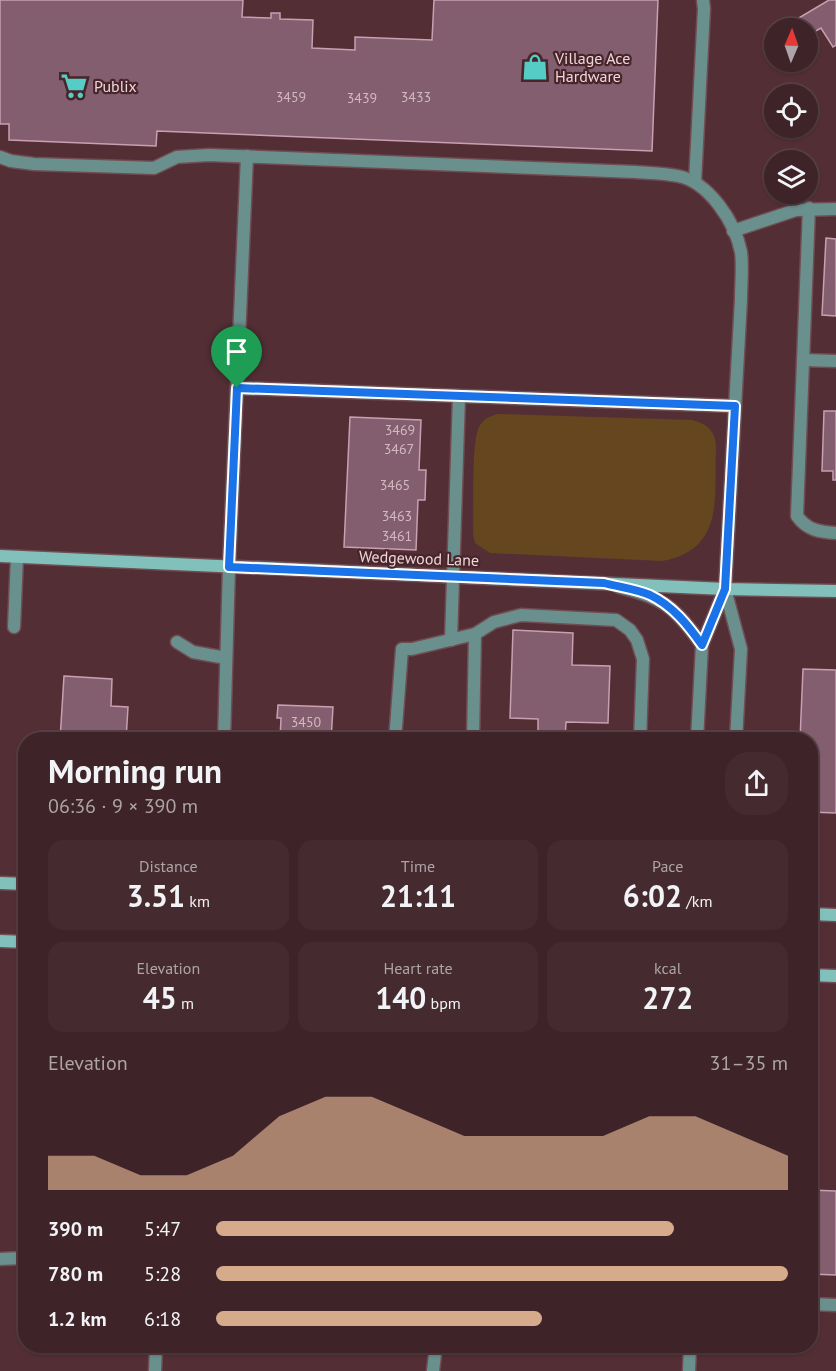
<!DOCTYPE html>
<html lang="en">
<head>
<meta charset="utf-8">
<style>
	:root { --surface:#3e2328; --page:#452b30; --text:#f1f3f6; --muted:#ada4a8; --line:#574045; --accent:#d6ab8b }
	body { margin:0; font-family:"PT Sans",sans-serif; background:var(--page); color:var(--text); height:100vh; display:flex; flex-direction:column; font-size:22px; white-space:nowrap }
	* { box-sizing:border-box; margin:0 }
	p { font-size:20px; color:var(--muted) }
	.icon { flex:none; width:33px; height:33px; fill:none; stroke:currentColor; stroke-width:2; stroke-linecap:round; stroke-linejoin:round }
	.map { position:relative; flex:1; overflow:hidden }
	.details { position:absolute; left:18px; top:732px; width:800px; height:621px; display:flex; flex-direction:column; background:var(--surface); border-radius:24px; box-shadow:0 2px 4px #0004,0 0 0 2px var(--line) }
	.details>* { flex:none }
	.needle { width:39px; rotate:2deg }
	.tools { position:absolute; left:764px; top:18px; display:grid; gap:12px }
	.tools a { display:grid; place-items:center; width:54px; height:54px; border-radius:50%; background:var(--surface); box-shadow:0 2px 4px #0004,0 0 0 2px var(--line); font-size:30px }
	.pin { position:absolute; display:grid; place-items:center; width:51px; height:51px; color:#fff; margin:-62px -26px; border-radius:50% 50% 50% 0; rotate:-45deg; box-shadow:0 0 6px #0007 }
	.pin .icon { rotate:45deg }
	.round { display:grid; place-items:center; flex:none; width:63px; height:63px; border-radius:24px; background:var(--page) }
	.overview { display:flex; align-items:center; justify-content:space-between; height:102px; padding:0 30px }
	h1 { font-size:33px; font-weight:700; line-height:45px }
	.figures { display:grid; grid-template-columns:repeat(3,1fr); gap:9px; height:102px; padding:6px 30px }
	.figures div { display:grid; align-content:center; border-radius:15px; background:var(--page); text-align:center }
	.figures b { font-size:30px; font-weight:700 }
	.figures small { font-size:16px; font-weight:400 }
	.figures p { font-size:16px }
	.chart { height:168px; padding:12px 30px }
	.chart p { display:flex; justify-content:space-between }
	.chart svg { width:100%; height:108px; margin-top:6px; fill:var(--accent); opacity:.7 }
	ul { padding:0 30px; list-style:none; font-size:20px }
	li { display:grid; grid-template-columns:96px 72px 1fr; align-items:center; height:45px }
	li i { height:15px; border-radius:8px; background:var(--accent) }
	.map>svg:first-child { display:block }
</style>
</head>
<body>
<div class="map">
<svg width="836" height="1371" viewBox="0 0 836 1371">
	<rect width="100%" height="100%" fill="#532f35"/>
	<path fill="#66461f" d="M498,414L692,420C707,424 716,431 716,447C714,497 725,550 662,561L490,553L475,543L473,534C474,513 471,443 479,427C483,419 490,416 498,414Z"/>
	<g fill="#825e6f" stroke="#c8a0b2" stroke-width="1.5">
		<polygon points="0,0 243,0 242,17 271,18 271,13 280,13 280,19 313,20 312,48 355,50 355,37 432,40 434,0 658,0 652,151 157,131 156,146 9,140 9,124 0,124"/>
		<polygon points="829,0 836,0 836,45 833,47 821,28 807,36 807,28 803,28 797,19"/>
		<polygon points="826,238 836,239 836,316 822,315"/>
		<polygon points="824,411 836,411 836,480 833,480 833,471 822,471"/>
		<polygon points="350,417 421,420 419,470 426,470 425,500 418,500 416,550 344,547"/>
		<polygon points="513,630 573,633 572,665 610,666 608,723 566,722 565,740 538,740 538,719 510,718"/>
		<polygon points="803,669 836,670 836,813 810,812 810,740 800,740"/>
		<polygon points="64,676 112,679 111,706 128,707 126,740 60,740"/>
		<polygon points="278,705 333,707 331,740 280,740 281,718 277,718"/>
		<polygon points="810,1190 836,1191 836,1275 810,1274"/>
	</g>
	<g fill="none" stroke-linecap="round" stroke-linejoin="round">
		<g stroke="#6f4d53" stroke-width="15">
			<g id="lane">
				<path d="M0,157L11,161L34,164L154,168L177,157L209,155L636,172C649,173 664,173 678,176C709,182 735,222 741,252C743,266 741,284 741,299L725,589"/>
				<polyline points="695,182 704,9 703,0"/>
				<path d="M809,208L797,516C807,530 819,532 836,533"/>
				<polyline points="733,231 796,210 836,209"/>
				<polyline points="803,360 836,361"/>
				<polyline points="237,388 735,406"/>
				<path d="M619,587C664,598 675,607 702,645"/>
				<polyline points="14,627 17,557"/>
				<polyline points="451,640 459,396"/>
				<polyline points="177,642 193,652 226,658"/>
				<polyline points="224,740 229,567 247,156"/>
				<polyline points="395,740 402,649 412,649 475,634 494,622 521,615 616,620 630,630 637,640 643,659 640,740"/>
				<polyline points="473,740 475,634"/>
				<polyline points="0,1259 23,1258"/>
				<polyline points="810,1304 836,1305"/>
				<polyline points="155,1371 156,1346"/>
				<polyline points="433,1371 436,1346"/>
			</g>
		</g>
		<g stroke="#6f4d53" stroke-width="15">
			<g id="street">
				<polyline points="725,589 741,649 736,740"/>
				<polyline points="697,740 702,645 725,589"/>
				<polyline points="689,1371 690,1346"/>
			</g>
		</g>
		<g stroke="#6f4d53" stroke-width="15">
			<g id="secondary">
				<polyline points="0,556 725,589 836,591"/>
				<polyline points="0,883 26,884"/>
				<polyline points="810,914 836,915"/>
				<polyline points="0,941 26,942"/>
				<polyline points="810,975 836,976"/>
			</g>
		</g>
		<use href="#lane" stroke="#6a908d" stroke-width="12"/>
		<use href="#street" stroke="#6a908d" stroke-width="12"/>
		<use href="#secondary" stroke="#81c0bb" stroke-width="12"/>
	</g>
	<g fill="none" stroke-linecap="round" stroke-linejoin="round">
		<g stroke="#fff" stroke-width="12">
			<path id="route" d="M237,388L735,406L725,589L702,645C688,625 673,606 650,595C636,589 619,587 604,583L229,567Z"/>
		</g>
		<use href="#route" stroke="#1a73e8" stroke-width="8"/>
	</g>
	<defs>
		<g id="shop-bare" transform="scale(2.07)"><path d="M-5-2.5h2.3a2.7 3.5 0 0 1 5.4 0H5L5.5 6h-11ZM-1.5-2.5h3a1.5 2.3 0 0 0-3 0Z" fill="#55cdc6" stroke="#47252b" stroke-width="2.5" paint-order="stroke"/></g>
		<g id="supermarket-bare" transform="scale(2.07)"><path d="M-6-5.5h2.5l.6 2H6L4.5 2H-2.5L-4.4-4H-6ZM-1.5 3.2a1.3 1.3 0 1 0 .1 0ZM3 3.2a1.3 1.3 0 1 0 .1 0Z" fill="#55cdc6" stroke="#47252b" stroke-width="2.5" paint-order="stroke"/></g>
	</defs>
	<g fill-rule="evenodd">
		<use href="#shop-bare" x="535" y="67"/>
		<use href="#supermarket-bare" x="74" y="86"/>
	</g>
	<g text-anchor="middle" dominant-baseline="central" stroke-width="4.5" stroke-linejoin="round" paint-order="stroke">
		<g font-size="14" fill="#d3b9bf">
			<text x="291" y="97">3459</text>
			<text x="416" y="97">3433</text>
			<text x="362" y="98">3439</text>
			<text x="400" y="430">3469</text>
			<text x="399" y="449">3467</text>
			<text x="395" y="485">3465</text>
			<text x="397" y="516">3463</text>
			<text x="397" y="536">3461</text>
			<text x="306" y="722">3450</text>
		</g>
		<g font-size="16" fill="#eed7da" stroke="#47252b" text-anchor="start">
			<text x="555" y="58">Village Ace<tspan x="555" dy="18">Hardware</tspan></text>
			<text x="94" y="86">Publix</text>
		</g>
		<g font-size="16" fill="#eed7da" stroke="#47252b">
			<text transform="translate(419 558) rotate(2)">Wedgewood Lane</text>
		</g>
	</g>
</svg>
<div class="tools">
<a><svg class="needle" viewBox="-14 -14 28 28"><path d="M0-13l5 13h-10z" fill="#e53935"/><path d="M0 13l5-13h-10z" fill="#ada4a8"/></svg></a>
<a><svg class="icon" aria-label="locate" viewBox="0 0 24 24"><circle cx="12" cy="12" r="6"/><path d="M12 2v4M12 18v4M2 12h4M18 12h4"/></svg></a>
<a><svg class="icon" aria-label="layers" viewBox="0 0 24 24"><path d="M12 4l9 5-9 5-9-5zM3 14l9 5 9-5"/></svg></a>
</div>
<div class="pin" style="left:237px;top:388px;background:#1e9e55"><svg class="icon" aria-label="arrive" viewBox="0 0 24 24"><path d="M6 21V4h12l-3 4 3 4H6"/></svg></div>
<section class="details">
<div class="overview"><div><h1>Morning run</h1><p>06:36 · 9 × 390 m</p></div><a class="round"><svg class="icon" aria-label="share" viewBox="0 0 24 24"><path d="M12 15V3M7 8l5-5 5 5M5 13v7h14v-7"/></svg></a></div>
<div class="figures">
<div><p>Distance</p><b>3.51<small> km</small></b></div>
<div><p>Time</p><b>21:11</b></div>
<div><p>Pace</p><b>6:02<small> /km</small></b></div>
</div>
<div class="figures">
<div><p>Elevation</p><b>45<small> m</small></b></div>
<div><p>Heart rate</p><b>140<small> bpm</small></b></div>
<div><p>kcal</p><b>272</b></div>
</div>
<div class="chart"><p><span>Elevation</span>31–35 m</p>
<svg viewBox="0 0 160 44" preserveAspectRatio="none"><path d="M0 44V30L10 30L20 38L30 38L40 30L50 14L60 6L70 6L80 14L90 22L100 22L110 22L120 22L130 14L140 14L150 22L160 30V44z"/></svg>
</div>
<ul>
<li><b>390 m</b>5:47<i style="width:80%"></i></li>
<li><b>780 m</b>5:28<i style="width:100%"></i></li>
<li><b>1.2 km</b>6:18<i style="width:57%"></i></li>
</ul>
</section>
</div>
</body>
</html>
